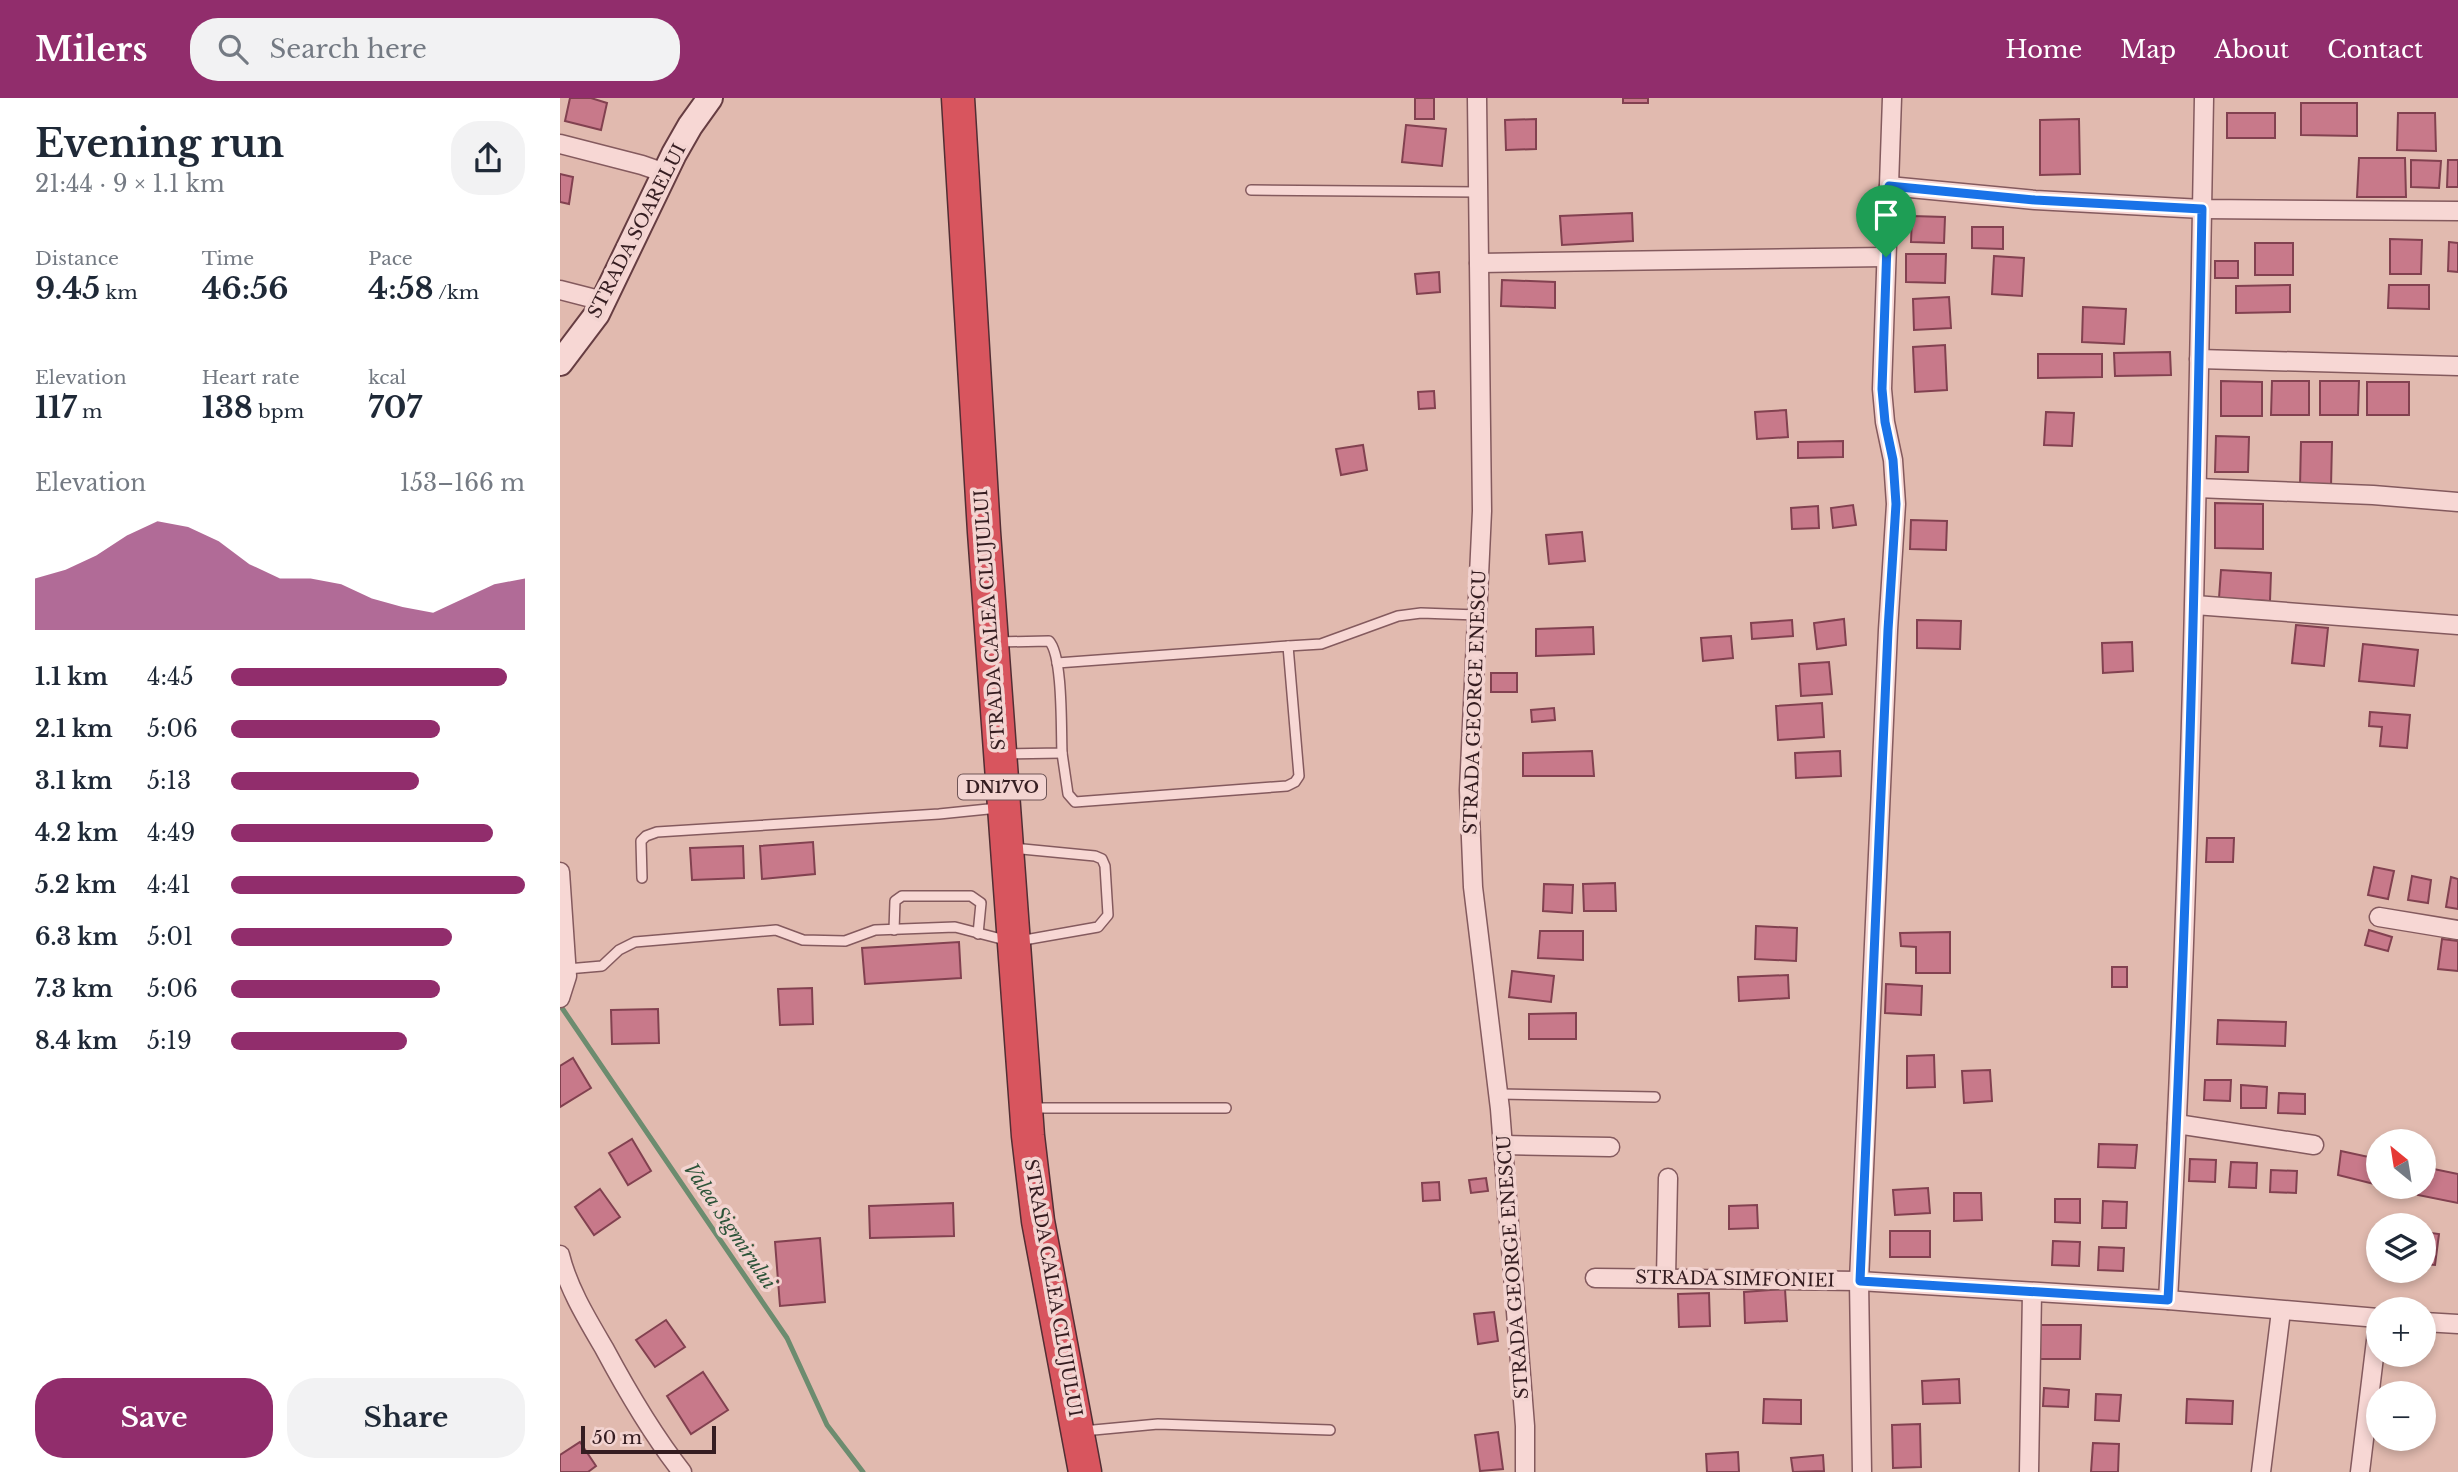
<!DOCTYPE html>
<html lang="en">
<head>
<meta charset="utf-8">
<style>
	:root { --surface:#fff; --page:#f2f2f3; --text:#1f2937; --muted:#747a83; --accent:#912d6c }
	body { margin:0; font-family:"Libre Baskerville",serif; background:var(--page); color:var(--text); height:100vh; display:flex; flex-direction:column; font-size:26px; white-space:nowrap }
	* { box-sizing:border-box; margin:0 }
	p { font-size:23px; color:var(--muted) }
	.icon { flex:none; width:38px; height:38px; fill:none; stroke:currentColor; stroke-width:2; stroke-linecap:round; stroke-linejoin:round }
	.map { position:relative; flex:1; overflow:hidden }
	.side { display:flex; flex-direction:column; background:var(--surface); width:560px }
	.side>* { flex:none }
	.needle { width:46px; rotate:330deg }
	.controls { position:absolute; left:1806px; top:1031px; display:grid; gap:14px }
	.controls a { display:grid; place-items:center; width:70px; height:70px; border-radius:50%; background:var(--surface); box-shadow:0 4px 10px #0003; font-size:35px }
	.scale { position:absolute; left:21px; bottom:18px; width:135px; box-sizing:border-box; padding-left:7px; border:4px solid #351d21; border-top:0; font-size:19px; line-height:24px; white-space:nowrap; color:#351d21; -webkit-text-stroke:5px #f3d4d1; paint-order:stroke }
	.pin { position:absolute; display:grid; place-items:center; width:60px; height:60px; color:#fff; margin:-72px -30px; border-radius:50% 50% 50% 0; rotate:-45deg; box-shadow:0 0 7px #0007 }
	.pin .icon { rotate:45deg }
	.round { display:grid; place-items:center; flex:none; width:74px; height:74px; border-radius:28px; background:var(--page) }
	.head { display:flex; align-items:center; justify-content:space-between; height:119px; padding:0 35px }
	h1 { font-size:38px; font-weight:800; line-height:52px }
	.stats { display:grid; grid-template-columns:repeat(3,1fr); gap:10px; height:119px; padding:7px 35px }
	.stats div { display:grid; align-content:center }
	.stats b { font-size:30px; font-weight:800 }
	.stats small { font-size:19px; font-weight:400 }
	.stats p { font-size:19px }
	.chart { height:196px; padding:14px 35px }
	.chart p { display:flex; justify-content:space-between }
	.chart svg { width:100%; height:126px; margin-top:7px; fill:var(--accent); opacity:.7 }
	.cta { display:flex; gap:14px; margin-top:auto; padding:14px 35px }
	.cta a { flex:1; height:80px; border-radius:28px; background:var(--accent); color:#fff; font-size:28px; font-weight:800; line-height:80px; text-align:center }
	.cta a+a { background:var(--page); color:var(--text) }
	ul { padding:0 35px; list-style:none; font-size:23px }
	li { display:grid; grid-template-columns:112px 84px 1fr; align-items:center; height:52px }
	li i { height:18px; border-radius:9px; background:var(--accent) }
	header { display:flex; align-items:center; gap:42px; box-sizing:border-box; height:98px; padding:0 35px; background:var(--accent); color:#fff }
	header strong { font-size:33px }
	nav { display:flex; gap:38px; margin-inline-start:auto; font-size:24px }
	.search { width:490px; height:63px; background:var(--page); display:flex; align-items:center; gap:18px; box-sizing:border-box; padding:0 24px; border-radius:28px; color:var(--muted); font-size:26px }
	main { display:flex; flex:1; min-height:0 }
	.map>svg:first-child { display:block }
</style>
</head>
<body>
<header>
<strong>Milers</strong>
<div class="search"><svg class="icon" aria-label="search" viewBox="0 0 24 24"><circle cx="10" cy="10" r="6"/><path d="M15 15l6 6"/></svg>Search here</div>
<nav><a>Home</a><a>Map</a><a>About</a><a>Contact</a></nav>
</header>
<main>
<section class="side">
<div class="head"><div><h1>Evening run</h1><p>21:44 · 9 × 1.1 km</p></div><a class="round"><svg class="icon" aria-label="share" viewBox="0 0 24 24"><path d="M12 15V3M7 8l5-5 5 5M5 13v7h14v-7"/></svg></a></div>
<div class="stats">
<div><p>Distance</p><b>9.45<small> km</small></b></div>
<div><p>Time</p><b>46:56</b></div>
<div><p>Pace</p><b>4:58<small> /km</small></b></div>
</div>
<div class="stats">
<div><p>Elevation</p><b>117<small> m</small></b></div>
<div><p>Heart rate</p><b>138<small> bpm</small></b></div>
<div><p>kcal</p><b>707</b></div>
</div>
<div class="chart"><p><span>Elevation</span>153–166 m</p>
<svg viewBox="0 0 160 44" preserveAspectRatio="none"><path d="M0 44V26L10 23L20 18L30 11L40 6L50 8L60 13L70 21L80 26L90 26L100 28L110 33L120 36L130 38L140 33L150 28L160 26V44z"/></svg>
</div>
<ul>
<li><b>1.1 km</b>4:45<i style="width:94%"></i></li>
<li><b>2.1 km</b>5:06<i style="width:71%"></i></li>
<li><b>3.1 km</b>5:13<i style="width:64%"></i></li>
<li><b>4.2 km</b>4:49<i style="width:89%"></i></li>
<li><b>5.2 km</b>4:41<i style="width:100%"></i></li>
<li><b>6.3 km</b>5:01<i style="width:75%"></i></li>
<li><b>7.3 km</b>5:06<i style="width:71%"></i></li>
<li><b>8.4 km</b>5:19<i style="width:60%"></i></li>
</ul>
<div class="cta"><a>Save</a><a>Share</a></div>
</section>
<div class="map">
<svg width="1898" height="1374" viewBox="0 0 1898 1374">
	<rect width="100%" height="100%" fill="#ecc5c2"/>
	<path fill="#e1baaf" fill-rule="evenodd" d="M0,0H1898V1374H0ZM1818,1043H1864V1088H1818ZM1818,1127H1864V1172H1818ZM1818,1211H1864V1256H1818ZM1818,1295H1864V1340H1818Z"/>
	<g fill="none" stroke-linecap="round" stroke-linejoin="round">
		<polyline stroke="#6c8c6f" stroke-width="5" points="0,907 227,1240 267,1327 303,1374"/>
	</g>
	<g fill="#c8798a" stroke="#824150" stroke-width="2">
		<polygon points="10,0 31,0 47,5 41,32 5,23"/>
		<rect x="855" y="0" width="19" height="21"/>
		<rect x="1063" y="0" width="25" height="5"/>
		<polygon points="1741,5 1797,5 1797,38 1741,37"/>
		<rect x="1667" y="15" width="48" height="25"/>
		<polygon points="1838,15 1875,15 1876,53 1837,52"/>
		<polygon points="976,21 976,51 946,52 945,22"/>
		<polygon points="1519,21 1520,76 1480,77 1480,22"/>
		<polygon points="846,27 886,31 882,68 842,64"/>
		<polygon points="1799,60 1845,60 1846,99 1797,99"/>
		<polygon points="1851,62 1881,63 1879,90 1851,89"/>
		<polygon points="1888,62 1898,62 1898,89 1887,89"/>
		<polygon points="0,76 13,79 9,106 0,104"/>
		<polygon points="1072,115 1073,143 1002,147 1000,118"/>
		<polygon points="1352,118 1385,119 1384,145 1351,144"/>
		<polygon points="1412,129 1443,129 1443,151 1412,150"/>
		<polygon points="1830,141 1862,142 1861,176 1830,176"/>
		<polygon points="1889,144 1898,145 1898,174 1888,173"/>
		<rect x="1695" y="145" width="38" height="32"/>
		<polygon points="1346,156 1386,156 1385,185 1346,184"/>
		<polygon points="1434,158 1464,160 1462,198 1432,196"/>
		<rect x="1655" y="163" width="23" height="17"/>
		<polygon points="879,174 880,194 857,196 855,176"/>
		<polygon points="942,182 995,184 995,210 941,208"/>
		<polygon points="1730,187 1730,214 1676,215 1676,188"/>
		<polygon points="1829,187 1869,187 1869,211 1828,210"/>
		<polygon points="1389,199 1391,230 1354,232 1353,201"/>
		<polygon points="1523,209 1566,211 1564,246 1522,244"/>
		<polygon points="1385,247 1387,292 1355,294 1353,249"/>
		<polygon points="1610,254 1611,277 1555,278 1554,255"/>
		<polygon points="1478,256 1542,256 1542,279 1478,280"/>
		<polygon points="1661,283 1702,284 1702,318 1661,318"/>
		<polygon points="1712,283 1749,283 1749,317 1711,317"/>
		<polygon points="1760,283 1799,283 1798,317 1760,317"/>
		<rect x="1807" y="284" width="42" height="33"/>
		<polygon points="874,293 875,310 859,311 858,294"/>
		<polygon points="1226,312 1228,339 1197,341 1195,314"/>
		<polygon points="1486,314 1514,315 1512,348 1484,347"/>
		<polygon points="1656,338 1689,339 1688,374 1655,374"/>
		<polygon points="1283,343 1283,359 1238,360 1238,344"/>
		<polygon points="1741,344 1772,344 1771,389 1740,388"/>
		<polygon points="803,347 807,372 781,377 776,351"/>
		<polygon points="1655,405 1703,406 1703,451 1655,450"/>
		<polygon points="1293,407 1296,427 1273,430 1271,410"/>
		<polygon points="1258,408 1259,430 1232,431 1231,410"/>
		<polygon points="1351,422 1387,423 1386,452 1350,451"/>
		<polygon points="1022,434 1025,463 989,466 986,437"/>
		<polygon points="1661,472 1711,475 1710,503 1659,500"/>
		<polygon points="1284,521 1286,547 1257,551 1254,525"/>
		<polygon points="1232,522 1233,538 1192,541 1191,525"/>
		<polygon points="1357,522 1401,523 1400,551 1357,550"/>
		<polygon points="1736,527 1768,530 1764,568 1732,565"/>
		<polygon points="1033,529 1034,556 976,558 976,531"/>
		<polygon points="1171,538 1173,560 1143,563 1141,540"/>
		<polygon points="1572,544 1573,573 1543,575 1542,545"/>
		<polygon points="1803,546 1858,552 1854,588 1799,583"/>
		<polygon points="1269,564 1272,596 1241,598 1239,566"/>
		<rect x="931" y="575" width="26" height="19"/>
		<polygon points="1262,605 1264,639 1218,642 1216,608"/>
		<polygon points="994,610 995,622 972,624 971,612"/>
		<polygon points="1810,614 1850,617 1847,650 1820,648 1822,629 1809,628"/>
		<polygon points="1032,653 1034,678 963,678 963,655"/>
		<polygon points="1280,653 1281,678 1236,680 1235,655"/>
		<polygon points="1647,740 1674,740 1673,764 1646,764"/>
		<polygon points="253,744 255,776 202,781 200,748"/>
		<polygon points="183,748 184,780 132,782 130,750"/>
		<polygon points="1814,769 1834,773 1828,801 1808,797"/>
		<polygon points="1852,778 1871,782 1868,805 1848,802"/>
		<polygon points="1891,779 1898,781 1898,811 1886,809"/>
		<polygon points="1055,785 1056,813 1024,813 1023,786"/>
		<polygon points="984,786 1013,787 1012,815 983,813"/>
		<polygon points="1196,828 1237,830 1236,863 1195,861"/>
		<polygon points="1809,832 1832,839 1828,853 1805,847"/>
		<polygon points="980,833 1023,833 1023,862 978,860"/>
		<polygon points="1390,834 1390,875 1356,875 1356,849 1341,848 1340,835"/>
		<polygon points="1882,841 1898,843 1898,873 1878,871"/>
		<polygon points="399,844 401,880 305,886 302,850"/>
		<rect x="1552" y="869" width="15" height="20"/>
		<polygon points="952,873 994,878 991,904 949,899"/>
		<polygon points="1228,877 1229,900 1179,903 1178,879"/>
		<polygon points="1326,886 1362,888 1361,917 1325,915"/>
		<polygon points="252,890 253,926 220,927 218,891"/>
		<polygon points="98,911 99,945 52,946 51,912"/>
		<polygon points="1016,915 1016,941 969,941 969,916"/>
		<polygon points="1658,922 1726,924 1725,948 1657,946"/>
		<polygon points="1374,957 1375,989 1347,990 1347,958"/>
		<polygon points="13,960 31,990 0,1009 0,968"/>
		<polygon points="1430,972 1432,1003 1404,1005 1402,973"/>
		<polygon points="1645,982 1671,982 1670,1003 1644,1002"/>
		<polygon points="1681,987 1707,989 1706,1010 1681,1010"/>
		<polygon points="1719,995 1745,996 1745,1016 1718,1015"/>
		<polygon points="72,1041 91,1073 68,1087 49,1055"/>
		<polygon points="1539,1046 1577,1047 1575,1070 1538,1069"/>
		<polygon points="1781,1053 1818,1061 1818,1087 1778,1077"/>
		<polygon points="1630,1061 1656,1062 1655,1084 1629,1083"/>
		<polygon points="1671,1064 1697,1065 1696,1090 1669,1089"/>
		<polygon points="1864,1069 1898,1076 1898,1105 1858,1097 1860,1088 1864,1088"/>
		<polygon points="1711,1072 1737,1073 1736,1095 1710,1094"/>
		<polygon points="926,1080 928,1093 911,1095 909,1082"/>
		<polygon points="879,1084 880,1102 863,1103 862,1085"/>
		<polygon points="1368,1090 1370,1115 1335,1117 1333,1092"/>
		<polygon points="40,1091 60,1119 34,1137 15,1109"/>
		<polygon points="1394,1095 1421,1095 1422,1122 1394,1123"/>
		<polygon points="1495,1101 1520,1101 1520,1125 1495,1124"/>
		<polygon points="1543,1103 1567,1104 1566,1130 1542,1130"/>
		<polygon points="393,1105 394,1138 310,1140 309,1108"/>
		<polygon points="1197,1107 1198,1130 1169,1131 1169,1108"/>
		<rect x="1330" y="1133" width="40" height="26"/>
		<polygon points="1864,1134 1879,1136 1875,1167 1864,1166"/>
		<polygon points="260,1140 265,1204 220,1208 215,1144"/>
		<polygon points="1493,1143 1520,1144 1519,1168 1492,1167"/>
		<polygon points="1539,1149 1564,1150 1563,1173 1538,1172"/>
		<polygon points="1225,1191 1227,1223 1185,1225 1184,1194"/>
		<polygon points="1149,1195 1150,1228 1119,1229 1118,1196"/>
		<polygon points="934,1214 938,1243 918,1246 914,1216"/>
		<polygon points="106,1222 125,1249 95,1269 76,1242"/>
		<polygon points="1477,1227 1521,1227 1520,1261 1477,1261"/>
		<polygon points="143,1274 168,1312 131,1336 107,1298"/>
		<polygon points="1399,1281 1400,1305 1363,1306 1362,1283"/>
		<polygon points="1484,1290 1509,1292 1508,1309 1483,1308"/>
		<polygon points="1536,1296 1561,1297 1559,1323 1535,1322"/>
		<polygon points="1204,1301 1241,1302 1241,1326 1203,1325"/>
		<polygon points="1627,1301 1673,1303 1672,1326 1626,1325"/>
		<polygon points="1360,1326 1361,1369 1333,1370 1332,1327"/>
		<polygon points="938,1334 943,1371 920,1373 915,1337"/>
		<polygon points="20,1344 36,1368 28,1374 0,1374 0,1357"/>
		<polygon points="1533,1345 1559,1346 1558,1374 1531,1374"/>
		<polygon points="1178,1354 1179,1374 1147,1374 1146,1356"/>
		<polygon points="1263,1357 1264,1373 1233,1374 1231,1360"/>
	</g>
	<g fill="none" stroke-linecap="round" stroke-linejoin="round">
		<g stroke="#845a5e" stroke-width="12">
			<g id="lane">
				<polyline points="691,92 918,94"/>
				<path d="M437,544L489,543C503,557 501,632 502,655L445,656"/>
				<polyline points="728,548 761,546 838,518 861,515 917,517"/>
				<polyline points="497,565 728,548 739,678 735,684 727,688 515,704 508,696 502,655"/>
				<polyline points="82,780 81,743 86,738 97,734 379,716 438,710"/>
				<polyline points="334,832 335,803 342,798 411,798 421,805 418,836"/>
				<polyline points="7,871 42,868 59,852 75,844 216,832 243,842 285,843 315,832 395,829 453,844 538,829 548,817 545,768 542,761 535,758 452,750"/>
				<polyline points="939,996 1095,999"/>
				<polyline points="471,1010 666,1010"/>
				<polyline points="523,1333 598,1326 770,1332"/>
			</g>
		</g>
		<g stroke="#845a5e" stroke-width="21">
			<g id="street">
				<polyline points="917,0 922,413 909,692 913,789 940,1011 965,1328 965,1374"/>
				<polyline points="0,46 82,67 105,75"/>
				<polyline points="1329,88 1475,102 1642,111 1898,113"/>
				<polyline points="919,165 1326,159"/>
				<polyline points="0,192 43,203"/>
				<polyline points="1639,261 1898,268"/>
				<polyline points="1637,390 1813,397 1898,404"/>
				<polyline points="1635,507 1898,527"/>
				<polyline points="0,774 7,878 0,900"/>
				<polyline points="1819,819 1898,832"/>
				<polyline points="1617,1026 1754,1047"/>
				<polyline points="943,1047 1050,1049"/>
				<path d="M0,1157C8,1190 27,1221 44,1250C67,1293 92,1336 122,1374"/>
				<polyline points="1035,1180 1299,1183 1608,1202 1818,1220"/>
				<polyline points="1106,1180 1108,1080"/>
				<path d="M1608,1202C1630,802 1637,401 1644,0"/>
				<polyline points="1864,1224 1898,1226"/>
				<polyline points="1302,1374 1299,1183 1328,532 1336,406 1333,362 1325,324 1322,291 1332,0"/>
				<polyline points="1469,1374 1472,1194"/>
				<polyline points="1701,1374 1721,1213"/>
				<polyline points="1800,1374 1818,1226"/>
			</g>
		</g>
		<g stroke="#663d42" stroke-width="28">
			<polyline id="secondary" points="0,265 37,216 114,56 130,28 150,0"/>
		</g>
		<g stroke="#522e34" stroke-width="35">
			<polyline id="highway" points="398,0 424,434 468,1038 478,1123 525,1374"/>
		</g>
		<use href="#lane" stroke="#f7d7d4" stroke-width="9"/>
		<use href="#street" stroke="#f7d7d4" stroke-width="18"/>
		<use href="#secondary" stroke="#f7d7d4" stroke-width="24"/>
		<use href="#highway" stroke="#d8555e" stroke-width="32"/>
	</g>
	<g fill="none" stroke-linecap="round" stroke-linejoin="round">
		<g stroke="#fff" stroke-width="14">
			<path id="route" d="M1329,88L1475,102L1642,111C1635,475 1627,838 1608,1202L1300,1183L1328,532L1336,406L1333,362L1325,324L1322,291Z"/>
		</g>
		<use href="#route" stroke="#1a73e8" stroke-width="9"/>
	</g>
	<g text-anchor="middle" dominant-baseline="central" stroke-width="7" stroke-linejoin="round" paint-order="stroke">
		<rect fill="#f3d4d1" stroke="#6e5456" stroke-width="2" x="398" y="676.5" width="88" height="25" rx="5"/>
		<g font-size="16" font-weight="bold" fill="#351d21">
			<text x="442" y="689">DN17VO</text>
		</g>
		<g font-size="18" fill="#351d21" stroke="#f3d4d1">
			<text transform="translate(77 133) rotate(-63)">STRADA SOARELUI</text>
			<text transform="translate(430 522) rotate(-94)">STRADA CALEA CLUJULUI</text>
			<text transform="translate(915 604) rotate(-88)">STRADA GEORGE ENESCU</text>
			<text transform="translate(953 1169) rotate(-94)">STRADA GEORGE ENESCU</text>
			<text transform="translate(1175 1181) rotate(1)">STRADA SIMFONIEI</text>
			<text transform="translate(493 1190) rotate(80)">STRADA CALEA CLUJULUI</text>
		</g>
		<g font-size="19" font-style="italic" fill="#2d5439" stroke="#f3d4d1">
			<text transform="translate(170 1128) rotate(56)">Valea Sigmirului</text>
		</g>
	</g>
</svg>
<div class="controls">
<a><svg class="needle" viewBox="-14 -14 28 28"><path d="M0-13l5 13h-10z" fill="#e53935"/><path d="M0 13l5-13h-10z" fill="#747a83"/></svg></a>
<a><svg class="icon" aria-label="layers" viewBox="0 0 24 24"><path d="M12 4l9 5-9 5-9-5zM3 14l9 5 9-5"/></svg></a>
<a>+</a>
<a>−</a>
</div>
<div class="scale">50 m</div>
<div class="pin" style="left:1326px;top:159px;background:#1e9e55"><svg class="icon" aria-label="arrive" viewBox="0 0 24 24"><path d="M6 21V4h12l-3 4 3 4H6"/></svg></div>
</div>
</main>
</body>
</html>
